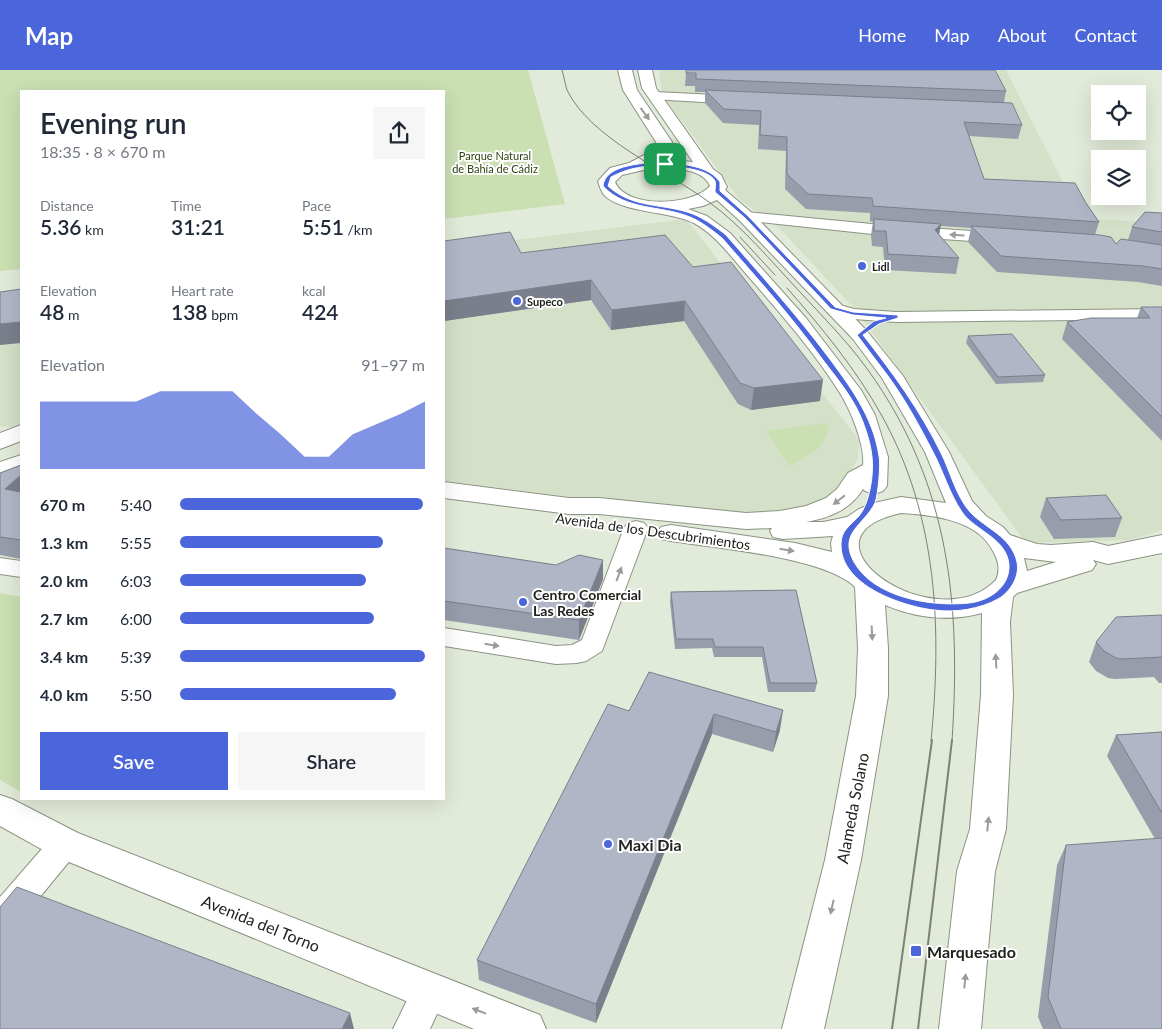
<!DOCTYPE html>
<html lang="en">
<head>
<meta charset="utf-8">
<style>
	:root { --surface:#fff; --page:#f6f6f7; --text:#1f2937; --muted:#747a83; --accent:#4b66da }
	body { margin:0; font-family:Lato,sans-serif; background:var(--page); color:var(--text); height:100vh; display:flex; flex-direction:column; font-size:19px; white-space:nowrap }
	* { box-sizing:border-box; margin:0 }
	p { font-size:16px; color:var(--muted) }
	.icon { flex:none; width:28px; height:28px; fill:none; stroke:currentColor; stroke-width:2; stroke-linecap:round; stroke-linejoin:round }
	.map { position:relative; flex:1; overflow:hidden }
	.sheet { position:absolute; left:20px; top:20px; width:425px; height:710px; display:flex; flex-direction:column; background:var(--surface); border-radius:0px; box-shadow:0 5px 20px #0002 }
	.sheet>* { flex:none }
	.fabs { position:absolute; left:1091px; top:15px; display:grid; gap:10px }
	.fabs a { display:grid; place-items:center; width:55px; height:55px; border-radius:0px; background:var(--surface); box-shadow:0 5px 20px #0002; font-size:25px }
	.pin { position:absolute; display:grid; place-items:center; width:42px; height:42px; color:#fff; margin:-21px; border-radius:10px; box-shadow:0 2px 8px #0006 }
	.round { display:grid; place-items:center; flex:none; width:52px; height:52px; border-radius:0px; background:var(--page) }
	.overview { display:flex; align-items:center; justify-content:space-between; height:85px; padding:0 20px }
	h1 { font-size:28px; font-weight:600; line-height:38px }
	.stats { display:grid; grid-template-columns:repeat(3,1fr); gap:8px; height:85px; padding:5px 20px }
	.stats div { display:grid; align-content:center }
	.stats b { font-size:21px; font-weight:600 }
	.stats small { font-size:14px; font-weight:400 }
	.stats p { font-size:14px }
	.chart { height:140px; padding:10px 20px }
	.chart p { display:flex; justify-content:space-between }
	.chart svg { width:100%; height:90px; margin-top:5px; fill:var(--accent); opacity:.7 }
	.primary-button { display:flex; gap:10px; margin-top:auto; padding:10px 20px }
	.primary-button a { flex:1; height:58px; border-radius:0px; background:var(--accent); color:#fff; font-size:20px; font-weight:600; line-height:58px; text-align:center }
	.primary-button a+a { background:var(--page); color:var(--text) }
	ul { padding:0 20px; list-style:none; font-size:16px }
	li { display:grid; grid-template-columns:80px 60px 1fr; align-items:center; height:38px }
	li i { height:12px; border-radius:6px; background:var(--accent) }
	header { display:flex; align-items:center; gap:30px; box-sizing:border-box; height:70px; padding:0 25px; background:var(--accent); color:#fff }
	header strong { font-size:24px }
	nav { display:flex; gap:28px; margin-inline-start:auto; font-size:18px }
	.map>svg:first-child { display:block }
</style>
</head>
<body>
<header>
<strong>Map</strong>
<nav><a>Home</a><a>Map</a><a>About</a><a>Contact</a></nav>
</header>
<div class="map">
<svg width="1162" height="959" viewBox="0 0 1162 959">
	<rect width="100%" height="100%" fill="#e2ead9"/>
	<g fill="#d4e0c8">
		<polygon points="659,0 1006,0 1081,148 1162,153 1162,460 1130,470 1026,473 854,238 779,158 740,130 662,24"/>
		<polygon points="686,149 859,370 858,388 845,413 829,427 807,438 769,445 727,446 444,411 444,179"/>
		<polygon points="21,231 21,358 0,356 0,233"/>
	</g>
	<g fill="#cadfb2">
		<polygon points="0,0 528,0 565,134 444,149 444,21 21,21 21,199 0,201"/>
		<path d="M826,353L829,359C823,379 807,387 789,396L766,361Z"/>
		<polygon points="0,523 21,527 21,722 0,710"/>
	</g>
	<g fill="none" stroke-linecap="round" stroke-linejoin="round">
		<g stroke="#8b9383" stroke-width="2">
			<g id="street">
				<polygon points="655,22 737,26 743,30 737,34 651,29 649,26"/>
				<polygon points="746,142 882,155 1002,163 1008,165 1010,168 1008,171 1002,173 882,165 741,150 738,147 741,144"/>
				<polygon points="833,233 854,239 896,242 1162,239 1162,249 896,252 853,249 827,242 824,238 827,234"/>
				<polygon points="636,451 644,453 648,458 602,581 586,591 577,593 556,594 444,576 444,558 556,576 572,575 582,570 624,458 628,453"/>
				<polygon points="0,488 21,491 21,507 0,504"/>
				<polygon points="65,761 76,765 81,774 76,783 12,861 0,866 0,827 54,765"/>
				<polygon points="429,906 441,910 447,922 430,959 393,959 417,910"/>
			</g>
		</g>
		<g stroke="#8b9383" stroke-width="2">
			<g id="secondary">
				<path d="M618,0H632L637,20L672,72L669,83L661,89L693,92L642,18L638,0H652L656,18L713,99L721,105L727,117L725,120L752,143L867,261L903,306L949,382L972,431L986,446L1003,457L1010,465L1037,474L1051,475L1093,472L1108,476L1162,465V483L1108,494L1093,490L1096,494L1092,500L1017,523L1013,527L1010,552L1013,625L1006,759L995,801L981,959H939L957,801L970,759L981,625L982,543C949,552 916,548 885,535L888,578V626L861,790L824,959H782L825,790L856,626L858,578L855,517C825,487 715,478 671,471L661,469L657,463L661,457L671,455L795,473L832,482L831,473L833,466L783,469L773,467L770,461L772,458L746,459L599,444H569L444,428V412L569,428H599L746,443L780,441L806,436L826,428L837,419L848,403L863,395C865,374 850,338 838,320C812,279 780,243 748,206C732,188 716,165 694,153C669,141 622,143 604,125C601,121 599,115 598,111L610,98L629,93L654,80L656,72L623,20ZM648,99C667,99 701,95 710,116C693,136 626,139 615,112L622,105ZM717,130L740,151L853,269L882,308L925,382L946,433L901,427L874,433L859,439L847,447L823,452H806C829,448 850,440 863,419L865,421L874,424L883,421L887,416L888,387L875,345L861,320L806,248L730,163L707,146L688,139L703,136ZM901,443C934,445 979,450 994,483C999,492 1000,501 996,510C936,572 786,468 901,443ZM1024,488L1056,492L1027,501Z"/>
				<polygon points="21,355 21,371 0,379 0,363"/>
				<polygon points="21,385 21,401 0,410 0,392"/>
				<polygon points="0,725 12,729 78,763 540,945 546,959 474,959 52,785 0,756"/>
			</g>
		</g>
		<use href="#street" fill="#fff" fill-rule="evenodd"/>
		<use href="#secondary" fill="#fff" fill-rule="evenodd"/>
		<g stroke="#7c8276" stroke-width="1">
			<path d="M562,0C564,6 565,14 567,20C590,68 667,101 709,132C743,157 771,191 800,222C823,247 848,272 868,300C950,414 961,535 952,671"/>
			<polyline points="740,167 775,205"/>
			<path d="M787,218C822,258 856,299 882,346C938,447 942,559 931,671"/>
		</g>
		<g stroke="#7c8276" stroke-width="2">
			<polyline points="892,959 932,670"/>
			<polyline points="918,959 952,670"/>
		</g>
	</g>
	<g fill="#979daa">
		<polygon points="686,3 1006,21 1004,32 1022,55 1018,69 969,66 984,109 1086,133 1099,152 1095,165 1116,174 1128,170 1132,157 1162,143 1162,216 1138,212 997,202 968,172 971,158 941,156 939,164 959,188 956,204 885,200 883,177 872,176 871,165 873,152 870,151 870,143 806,139 785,119 786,81 758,79 759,55 723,53 705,33 705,22 695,22 695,16 685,16"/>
		<polygon points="444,171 521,183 693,197 820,331 751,340 738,334 684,251 611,260 591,230 444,251"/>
		<polygon points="1141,237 1162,237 1162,371 1062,269 1067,252 1137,248"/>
		<polygon points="968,266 1045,305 1043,312 996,314 966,273"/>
		<polygon points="21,395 21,489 0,485 0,403"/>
		<polygon points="1046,428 1122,448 1115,467 1054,469 1040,447"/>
		<polygon points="444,478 556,495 603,490 603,509 579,570 444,550"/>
		<polygon points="796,520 817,613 815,622 768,622 762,587 714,587 712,578 675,579 670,532 671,522"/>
		<polygon points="1162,545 1162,613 1159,613 1154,607 1115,609 1108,608 1096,601 1089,592 1096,572"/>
		<polygon points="649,602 780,660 773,682 712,664 596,953 479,910 477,890 629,641"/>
		<polygon points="1162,662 1162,959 1043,959 1038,947 1057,795 1066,775 1155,769 1107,686 1116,665"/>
	</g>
	<g fill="#7b7f8b">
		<polygon points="941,154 938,170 935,160"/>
		<polygon points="591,210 591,230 444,251 444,231"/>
		<polygon points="685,231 684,251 611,260 612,240"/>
		<polygon points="21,252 21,273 0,275 0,254"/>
		<polygon points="823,310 820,331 751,340 754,318"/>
		<polygon points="21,405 21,430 5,419"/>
		<polygon points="603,490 603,509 579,570 579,550"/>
		<polygon points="783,640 780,660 773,682 776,662"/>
		<polygon points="714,644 712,664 596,953 596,934"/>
		<polygon points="350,943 354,959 342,959"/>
	</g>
	<g fill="#b0b6c6" stroke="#7b7f8b">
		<polygon points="686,0 995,0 1006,21 696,9 696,3 686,3"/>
		<polygon points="705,20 1012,33 1022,55 964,52 984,109 1075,113 1086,133 1099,152 873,136 872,128 808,124 787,104 787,67 760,65 761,41 724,39"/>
		<polygon points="1145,142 1162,143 1162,162 1132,157"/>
		<polygon points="874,149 941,154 935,160 959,188 888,184 886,161 874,161"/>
		<polygon points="971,156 1100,165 1111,167 1116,174 1121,169 1162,175 1162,199 1143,196 1001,186"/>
		<polygon points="510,162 521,183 665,165 693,197 731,192 823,310 754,318 740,313 685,231 612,240 591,210 444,231 444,171"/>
		<polygon points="21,219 21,252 0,254 0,222"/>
		<polygon points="1141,237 1162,237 1162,347 1067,252 1091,248 1150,248"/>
		<polygon points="1012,264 1045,305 998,307 968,266"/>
		<polygon points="21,395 21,405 5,419 21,422 21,470 0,467 0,403"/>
		<polygon points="1106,425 1122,448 1061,450 1046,428"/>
		<polygon points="444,478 556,495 579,485 603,490 579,550 444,531"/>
		<polygon points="796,520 817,613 770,613 763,577 715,577 713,569 676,569 671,522"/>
		<polygon points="1162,545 1162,587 1123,589 1116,588 1104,581 1096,572 1116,547"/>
		<polygon points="649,602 783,640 776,662 714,644 596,934 477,890 608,634 629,641"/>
		<polygon points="1162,662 1162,743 1116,665"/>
		<polygon points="1162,768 1162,959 1061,959 1048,927 1066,775"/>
		<polygon points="17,817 350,943 342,959 0,959 0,837"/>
	</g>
	<defs><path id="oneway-solid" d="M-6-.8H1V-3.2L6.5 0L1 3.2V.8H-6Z" transform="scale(1.25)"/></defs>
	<g fill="#9b9c99">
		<use href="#oneway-solid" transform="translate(645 44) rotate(54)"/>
		<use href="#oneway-solid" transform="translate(957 165) rotate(-176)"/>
		<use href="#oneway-solid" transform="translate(839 430) rotate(142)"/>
		<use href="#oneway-solid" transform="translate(787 480) rotate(9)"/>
		<use href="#oneway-solid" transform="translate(619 504) rotate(-70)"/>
		<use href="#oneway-solid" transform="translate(872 563) rotate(87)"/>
		<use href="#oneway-solid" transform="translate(492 575) rotate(9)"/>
		<use href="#oneway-solid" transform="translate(996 591) rotate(-93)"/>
		<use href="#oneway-solid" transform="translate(988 754) rotate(-84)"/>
		<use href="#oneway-solid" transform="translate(832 837) rotate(103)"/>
		<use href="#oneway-solid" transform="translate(965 911) rotate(-84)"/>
		<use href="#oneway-solid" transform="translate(479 941) rotate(-159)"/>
	</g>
	<path fill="#4b66da" stroke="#fff" fill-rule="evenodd" d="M665,92C684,95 708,95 720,112V121L748,146L835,237L853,242L898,245V248L879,254L863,265C892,302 920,340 941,383C950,401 956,426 970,442C986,459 1011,466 1017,492C1020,507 1010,522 998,529C980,539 955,543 934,540C901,536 840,515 841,474C841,460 851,455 859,446C870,433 874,403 872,387C871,374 865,356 860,345C851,325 836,307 823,290C792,247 757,208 722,168C712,160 702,152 690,147C661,135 626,141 603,116C605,93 648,93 665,92ZM665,95C677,97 709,99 715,111C716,114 715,119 715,122L745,148L831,239L853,245L886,248L874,251L857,265C867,279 878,292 888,306C905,329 919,355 932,380C943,400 949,423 962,442C975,461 1007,468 1009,495C1010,517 989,531 969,533C932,537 874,528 854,492C838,463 864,455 875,433C878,425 881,394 879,386C873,346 849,315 826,284C795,243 760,204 726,165C716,157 705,149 693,144C664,133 633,139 608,116L611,107C630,97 645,96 665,95Z"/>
	<g fill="#4b66da" stroke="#fff" stroke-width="2">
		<circle cx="862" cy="196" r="5"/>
		<circle cx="517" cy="231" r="5"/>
		<circle cx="523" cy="532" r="5"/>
		<circle cx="608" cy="774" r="5"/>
		<rect x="910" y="875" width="12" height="12" rx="2.5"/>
	</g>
	<g text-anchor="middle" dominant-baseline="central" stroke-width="4" stroke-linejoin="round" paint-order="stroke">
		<g font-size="11" fill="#2f4310" stroke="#fff">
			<text x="495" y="85">Parque Natural<tspan x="495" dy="13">de Bahía de Cádiz</tspan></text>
		</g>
		<g font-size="11" font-weight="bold" fill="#20231d" stroke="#fff" text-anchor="start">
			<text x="872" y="196">Lidl</text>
			<text x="527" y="231">Supeco</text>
		</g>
		<g font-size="14" fill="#20231d" stroke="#fff">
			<text transform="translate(653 461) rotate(8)">Avenida de los Descubrimientos</text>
		</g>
		<g font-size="14" font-weight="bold" fill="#20231d" stroke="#fff" text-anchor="start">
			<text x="533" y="524">Centro Comercial<tspan x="533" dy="16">Las Redes</tspan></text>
		</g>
		<g font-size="16" fill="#20231d" stroke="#fff">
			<text transform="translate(852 738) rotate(-79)">Alameda Solano</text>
			<text transform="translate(261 853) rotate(22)">Avenida del Torno</text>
		</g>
		<g font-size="16" font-weight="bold" fill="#20231d" stroke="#fff" text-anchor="start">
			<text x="618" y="774">Maxi Dia</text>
			<text x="927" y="881">Marquesado</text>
		</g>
	</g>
</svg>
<div class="fabs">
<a><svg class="icon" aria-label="locate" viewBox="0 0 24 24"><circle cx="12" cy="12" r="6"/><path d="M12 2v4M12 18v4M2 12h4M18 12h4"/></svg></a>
<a><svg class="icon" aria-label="layers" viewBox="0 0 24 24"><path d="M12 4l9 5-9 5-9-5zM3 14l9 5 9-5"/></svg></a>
</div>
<div class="pin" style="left:665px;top:94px;background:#1e9e55"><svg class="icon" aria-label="arrive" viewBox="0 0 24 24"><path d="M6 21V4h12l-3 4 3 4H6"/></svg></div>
<section class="sheet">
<div class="overview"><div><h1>Evening run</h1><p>18:35 · 8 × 670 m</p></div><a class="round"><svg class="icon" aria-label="share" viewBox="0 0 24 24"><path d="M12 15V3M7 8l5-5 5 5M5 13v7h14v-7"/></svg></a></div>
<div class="stats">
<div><p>Distance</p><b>5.36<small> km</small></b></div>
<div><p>Time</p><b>31:21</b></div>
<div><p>Pace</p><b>5:51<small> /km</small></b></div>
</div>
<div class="stats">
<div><p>Elevation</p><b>48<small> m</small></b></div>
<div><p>Heart rate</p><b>138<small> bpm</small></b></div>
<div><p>kcal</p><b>424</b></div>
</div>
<div class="chart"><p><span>Elevation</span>91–97 m</p>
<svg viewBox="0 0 160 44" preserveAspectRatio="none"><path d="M0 44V11L10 11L20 11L30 11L40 11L50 6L60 6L70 6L80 6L90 17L100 27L110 38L120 38L130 27L140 22L150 17L160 11V44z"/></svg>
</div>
<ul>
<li><b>670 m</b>5:40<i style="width:99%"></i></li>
<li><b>1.3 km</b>5:55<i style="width:83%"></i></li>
<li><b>2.0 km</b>6:03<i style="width:76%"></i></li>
<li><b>2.7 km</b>6:00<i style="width:79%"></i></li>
<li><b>3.4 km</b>5:39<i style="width:100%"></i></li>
<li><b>4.0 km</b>5:50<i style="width:88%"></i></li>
</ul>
<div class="primary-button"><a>Save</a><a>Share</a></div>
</section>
</div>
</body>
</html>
